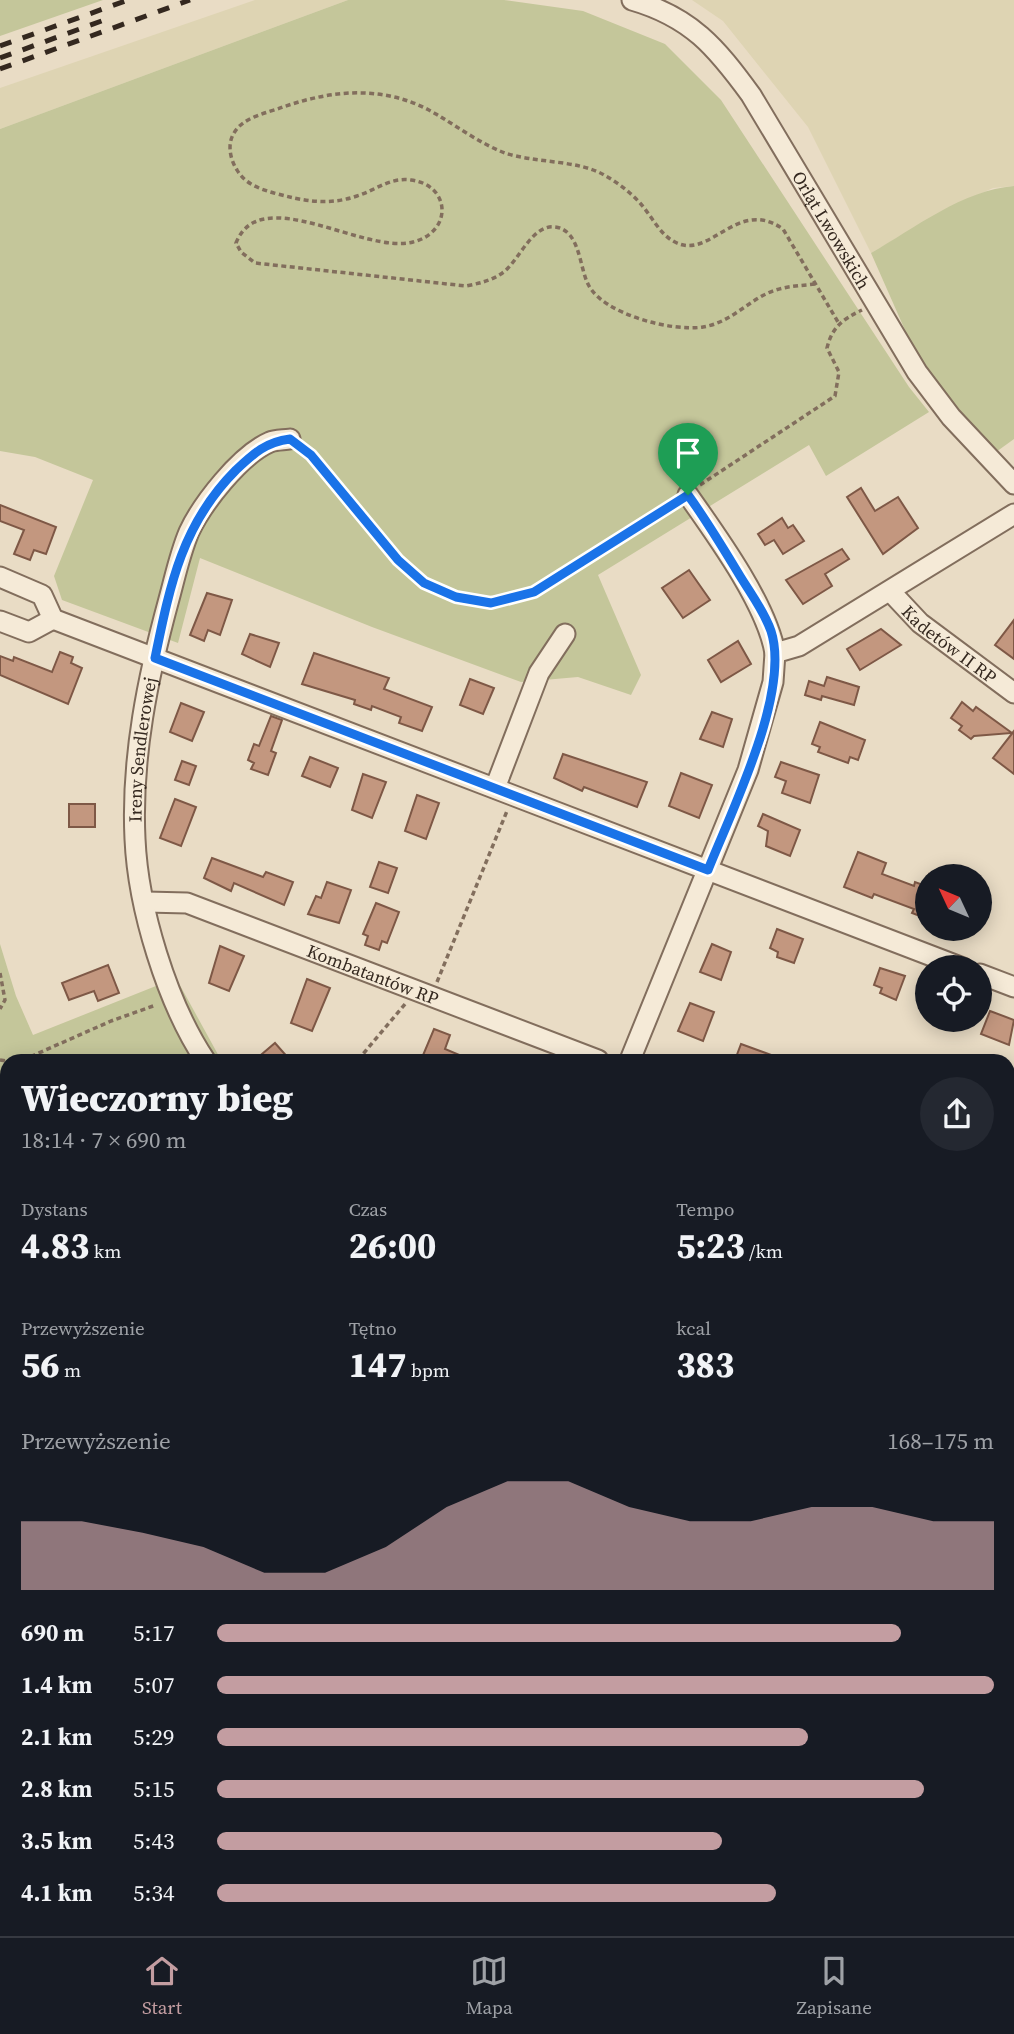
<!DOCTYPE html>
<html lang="pl">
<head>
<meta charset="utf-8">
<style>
	:root { --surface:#171b24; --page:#242831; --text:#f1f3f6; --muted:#9ea1a6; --line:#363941; --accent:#c39da1 }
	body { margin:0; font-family:"Source Serif 4",serif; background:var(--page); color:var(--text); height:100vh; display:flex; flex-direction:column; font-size:26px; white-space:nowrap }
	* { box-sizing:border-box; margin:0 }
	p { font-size:23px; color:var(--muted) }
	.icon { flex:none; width:38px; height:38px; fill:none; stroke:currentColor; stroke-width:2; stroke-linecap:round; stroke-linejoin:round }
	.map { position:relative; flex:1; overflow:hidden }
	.side { position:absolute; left:0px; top:1054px; width:1015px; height:884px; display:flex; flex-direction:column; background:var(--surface); border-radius:21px 21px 0 0; box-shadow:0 4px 18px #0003 }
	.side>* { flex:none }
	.needle { width:46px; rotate:314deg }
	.controls { position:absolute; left:915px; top:864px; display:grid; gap:14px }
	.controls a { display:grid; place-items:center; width:77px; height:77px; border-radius:50%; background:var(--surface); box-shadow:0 4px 18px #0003; font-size:35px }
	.pin { position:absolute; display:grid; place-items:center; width:60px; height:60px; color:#fff; margin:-72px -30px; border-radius:50% 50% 50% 0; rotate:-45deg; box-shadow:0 0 7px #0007 }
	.pin .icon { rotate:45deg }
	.round { display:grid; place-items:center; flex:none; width:74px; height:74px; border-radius:37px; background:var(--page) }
	.summary { display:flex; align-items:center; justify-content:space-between; height:119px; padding:0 21px }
	h1 { font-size:38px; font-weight:800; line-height:52px }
	.figures { display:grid; grid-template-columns:repeat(3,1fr); gap:10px; height:119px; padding:7px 21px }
	.figures div { display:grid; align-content:center }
	.figures b { font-size:35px; font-weight:800 }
	.figures small { font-size:19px; font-weight:400 }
	.figures p { font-size:19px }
	.chart { height:196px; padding:14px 21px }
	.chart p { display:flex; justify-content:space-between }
	.chart svg { width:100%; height:126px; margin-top:7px; fill:var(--accent); opacity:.7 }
	ul { padding:0 21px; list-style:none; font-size:23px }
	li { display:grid; grid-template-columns:112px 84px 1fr; align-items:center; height:52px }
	li i { height:18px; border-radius:9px; background:var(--accent) }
	.menu { display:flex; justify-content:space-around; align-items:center; height:98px; border-top:2px solid var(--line); background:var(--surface); font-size:19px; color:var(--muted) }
	.menu a { display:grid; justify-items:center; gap:4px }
	.menu .selected { color:var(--accent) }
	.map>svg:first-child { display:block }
</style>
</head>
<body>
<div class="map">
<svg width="1014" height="1936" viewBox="0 0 1014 1936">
	<rect width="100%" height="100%" fill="#e9dcc5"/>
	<g fill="#ded4b3">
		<polygon points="255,0 348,0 0,129 0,88"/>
		<polygon points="692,0 1014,0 1014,186 993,188 949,208 871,253 808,127 723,21"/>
	</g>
	<g fill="#c4c69a">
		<polygon points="0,0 103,0 0,36"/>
		<polygon points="348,0 504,0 583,11 665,44 721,100 909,387 929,412 826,476 809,445 598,575 641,675 631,695 578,677 521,682 372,627 200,558 178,643 62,600 54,576 93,480 35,457 0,451 0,129"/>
		<path d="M1014,186V439L996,452L920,364L871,253C915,228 963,190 1014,186Z"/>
		<polygon points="0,944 16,996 33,1035 176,978 221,1060 7,1060 7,1290 0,1300"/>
		<polygon points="0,1304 7,1309 7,1930 1008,1930 1008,1578 1014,1580 1014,1936 0,1936"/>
	</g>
	<g fill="#c3977f" stroke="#7e5846" stroke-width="2">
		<polygon points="861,488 875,511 898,497 918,528 883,554 847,497"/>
		<polygon points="0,505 56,527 46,554 34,550 30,560 14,554 24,530 0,521"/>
		<polygon points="782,518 788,528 793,525 804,541 783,554 774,540 765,545 758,534"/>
		<polygon points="842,549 849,559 825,574 832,586 803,604 786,580"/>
		<polygon points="689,570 710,600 683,618 662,588"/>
		<polygon points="207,593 232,600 220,635 208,630 204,641 190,635"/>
		<polygon points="1014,620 1014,659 995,645"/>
		<polygon points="881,629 901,645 860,670 847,649"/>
		<polygon points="250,634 279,643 270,667 242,654"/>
		<polygon points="738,641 751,664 721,682 708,660"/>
		<polygon points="60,652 73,657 71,663 82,668 68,704 0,675 0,656 13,661 14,657 52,672"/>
		<polygon points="314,653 389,678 384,689 432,707 422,731 399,723 401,717 372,706 371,710 354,704 355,700 302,684"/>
		<polygon points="827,677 859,687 854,705 822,696 821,700 805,695 809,681 824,686"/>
		<polygon points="470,679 494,688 483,714 460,705"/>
		<polygon points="962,702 973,711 976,707 1012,733 974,736 971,739 959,730 962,726 951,718"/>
		<polygon points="181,703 204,712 192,741 170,732"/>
		<polygon points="712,712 732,719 723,747 700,739"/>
		<polygon points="271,716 282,720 271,751 276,753 268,775 251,769 254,763 248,760 254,744 259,746"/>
		<polygon points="820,722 865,740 858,760 850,757 848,763 818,752 820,747 812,744"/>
		<polygon points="1014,731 1014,774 993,758"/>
		<polygon points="563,754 647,782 637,807 584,787 582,791 554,778"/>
		<polygon points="310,757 338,768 330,787 302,776"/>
		<polygon points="182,761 196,766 189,785 175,780"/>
		<polygon points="781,762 819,775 810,803 782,793 786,781 775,777"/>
		<polygon points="681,773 712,785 699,818 669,806"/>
		<polygon points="363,774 386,782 372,818 352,810"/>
		<polygon points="417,795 439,803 426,839 405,831"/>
		<polygon points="175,799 196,807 181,846 160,838"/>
		<rect x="69" y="804" width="26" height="23"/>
		<polygon points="763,814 800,830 790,856 766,846 768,831 758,826"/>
		<polygon points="858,852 886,863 882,874 914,886 915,882 923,885 928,876 928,914 925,918 912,913 914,909 874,894 872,898 844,887"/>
		<polygon points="212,858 263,877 266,872 293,882 284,905 234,883 231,891 204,878"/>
		<polygon points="379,862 397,868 388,893 370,887"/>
		<polygon points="327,882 351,890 339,923 308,914 316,896 321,898"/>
		<polygon points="376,903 399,912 387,943 382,941 379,950 365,945 368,936 363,934"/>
		<polygon points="777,929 803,939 794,963 777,957 778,952 770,948"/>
		<polygon points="712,944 731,952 721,980 700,972"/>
		<polygon points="220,946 244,956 229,991 209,983"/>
		<polygon points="108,965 119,993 98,1001 94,991 69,1000 62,983"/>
		<polygon points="880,968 905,976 896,1000 880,993 882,988 874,985"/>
		<polygon points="307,979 330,988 312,1031 291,1023"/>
		<polygon points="690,1003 714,1012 703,1041 678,1031"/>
		<polygon points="990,1011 1014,1020 1009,1045 981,1034"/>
		<polygon points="434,1029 450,1035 445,1049 471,1060 421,1060"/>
		<polygon points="275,1043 290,1060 255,1060"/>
		<polygon points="741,1044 782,1059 782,1060 735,1060"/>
	</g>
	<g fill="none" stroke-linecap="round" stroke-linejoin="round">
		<g stroke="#826e5d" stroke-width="23">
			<g id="minor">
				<path id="s1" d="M632,0C691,17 716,47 751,95L917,372L951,417L1014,484"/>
				<path d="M688,495C717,536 767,605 775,653"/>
				<polyline points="0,577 42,595 53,619 963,968"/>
				<path id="s2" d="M890,591L920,623L1014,693"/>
				<polyline points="0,621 29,632 53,619"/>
				<polyline points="495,788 539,673 565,634"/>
				<path id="s3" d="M146,902L187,903L598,1060"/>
				<polyline points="980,974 1014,987"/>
				<path id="s4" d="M205,1060C167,1003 138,908 135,839C131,758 148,676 169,599C175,577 180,553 189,532C202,504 240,455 270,442C275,440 284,440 290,439"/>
				<polyline points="630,1060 748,770 773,682 775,653 799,646 1014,514"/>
				<polyline points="1008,1218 1014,1220"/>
				<polyline points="1008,1428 1014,1421"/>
				<polyline points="0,1628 7,1630"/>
				<polyline points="1008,1871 1014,1863"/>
				<polyline points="943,1936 951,1930"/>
			</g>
		</g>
		<g stroke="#826e5d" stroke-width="3.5" stroke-dasharray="5 3.5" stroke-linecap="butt">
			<path d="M815,284C799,286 783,286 768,293C746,303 729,323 703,327C672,332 602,314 588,284C579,266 580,230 555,227C533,224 520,258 505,271C494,280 481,283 466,286L255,263L241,252L236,243C260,181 364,255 413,242C453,232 451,185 411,180C390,177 376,190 357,196C327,206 304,201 274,193C260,189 245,184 237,170C230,159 227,144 234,133C243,117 267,113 283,107C335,89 387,85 436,114C458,127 481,144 505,153C535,163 579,160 604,175C617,182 630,192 640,203C651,215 659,233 673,241C710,263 736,196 783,229L838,322"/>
			<polyline points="303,449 398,560 424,583 456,597 491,603 534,592 674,503"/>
			<path d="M700,485L835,396L839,372L827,348C832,327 843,319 862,310"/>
			<polyline points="0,973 5,1000 0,1009"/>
			<polyline points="437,982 507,811"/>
			<polyline points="0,1060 7,1061"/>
			<polyline points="23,1060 111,1021 156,1005"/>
			<polyline points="358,1060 406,1003"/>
			<polyline points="0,1714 7,1700"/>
			<polyline points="1008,1898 1014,1890"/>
			<polyline points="430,1936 437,1930"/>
			<polyline points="636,1936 639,1930"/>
			<polyline points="644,1936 650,1930"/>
			<polyline points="970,1936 977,1930"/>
		</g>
		<use href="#minor" stroke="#f5ead7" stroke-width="19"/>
		<g stroke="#34281f" stroke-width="5" stroke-dasharray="12 12" stroke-linecap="butt">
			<polyline points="0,46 128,0"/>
			<polyline points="0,58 107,19"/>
			<polyline points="0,69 190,0"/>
		</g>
	</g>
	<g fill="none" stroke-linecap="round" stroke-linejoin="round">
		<g stroke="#fff" stroke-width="14">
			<path id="route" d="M290,439L311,455L398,560L424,583L456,597L491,603L534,592L688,495C707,521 723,548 740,576C751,594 764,611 771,631C791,692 731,812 708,870L155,658C170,585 182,524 236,470C254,453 266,442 290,439Z"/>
		</g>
		<use href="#route" stroke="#1a73e8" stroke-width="9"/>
	</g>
	<g text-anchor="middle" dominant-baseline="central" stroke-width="5" stroke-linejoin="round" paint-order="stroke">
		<g font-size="18" fill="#34281f" stroke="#f1e7d4">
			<text stroke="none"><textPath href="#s1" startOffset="313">Orląt Lwowskich</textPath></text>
			<text stroke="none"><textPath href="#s2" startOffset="80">Kadetów II RP</textPath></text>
			<text stroke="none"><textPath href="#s4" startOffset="324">Ireny Sendlerowej</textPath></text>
			<text stroke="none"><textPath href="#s3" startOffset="240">Kombatantów RP</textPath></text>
		</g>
	</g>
</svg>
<div class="controls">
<a><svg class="needle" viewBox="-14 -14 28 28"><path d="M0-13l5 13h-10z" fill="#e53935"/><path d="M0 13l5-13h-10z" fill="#9ea1a6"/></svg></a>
<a><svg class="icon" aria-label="locate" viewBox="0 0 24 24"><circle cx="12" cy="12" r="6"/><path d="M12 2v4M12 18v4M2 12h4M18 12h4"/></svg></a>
</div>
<div class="pin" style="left:688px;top:495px;background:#1e9e55"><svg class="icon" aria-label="arrive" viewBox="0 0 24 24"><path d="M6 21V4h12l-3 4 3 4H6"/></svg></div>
<section class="side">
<div class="summary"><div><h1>Wieczorny bieg</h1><p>18:14 · 7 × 690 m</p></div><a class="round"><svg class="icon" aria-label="share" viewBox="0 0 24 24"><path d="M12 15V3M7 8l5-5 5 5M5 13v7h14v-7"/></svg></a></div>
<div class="figures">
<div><p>Dystans</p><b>4.83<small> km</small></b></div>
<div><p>Czas</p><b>26:00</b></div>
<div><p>Tempo</p><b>5:23<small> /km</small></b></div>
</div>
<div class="figures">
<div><p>Przewyższenie</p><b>56<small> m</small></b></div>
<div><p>Tętno</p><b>147<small> bpm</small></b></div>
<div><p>kcal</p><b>383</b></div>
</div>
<div class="chart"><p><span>Przewyższenie</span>168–175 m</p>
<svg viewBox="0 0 160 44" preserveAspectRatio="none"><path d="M0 44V20L10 20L20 24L30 29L40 38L50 38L60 29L70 15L80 6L90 6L100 15L110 20L120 20L130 15L140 15L150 20L160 20V44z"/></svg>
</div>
<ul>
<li><b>690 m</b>5:17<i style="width:88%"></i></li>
<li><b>1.4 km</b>5:07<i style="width:100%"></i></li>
<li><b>2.1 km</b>5:29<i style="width:76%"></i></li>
<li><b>2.8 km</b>5:15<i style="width:91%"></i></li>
<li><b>3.5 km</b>5:43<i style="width:65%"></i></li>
<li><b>4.1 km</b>5:34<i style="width:72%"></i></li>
</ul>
</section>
</div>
<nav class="menu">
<a class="selected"><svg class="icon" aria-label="home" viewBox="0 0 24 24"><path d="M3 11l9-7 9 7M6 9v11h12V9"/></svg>Start</a>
<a><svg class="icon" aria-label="map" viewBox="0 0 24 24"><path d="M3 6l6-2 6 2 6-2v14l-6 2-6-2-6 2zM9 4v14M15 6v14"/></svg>Mapa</a>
<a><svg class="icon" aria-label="saved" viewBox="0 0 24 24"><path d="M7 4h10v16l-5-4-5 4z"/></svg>Zapisane</a>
</nav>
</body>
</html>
